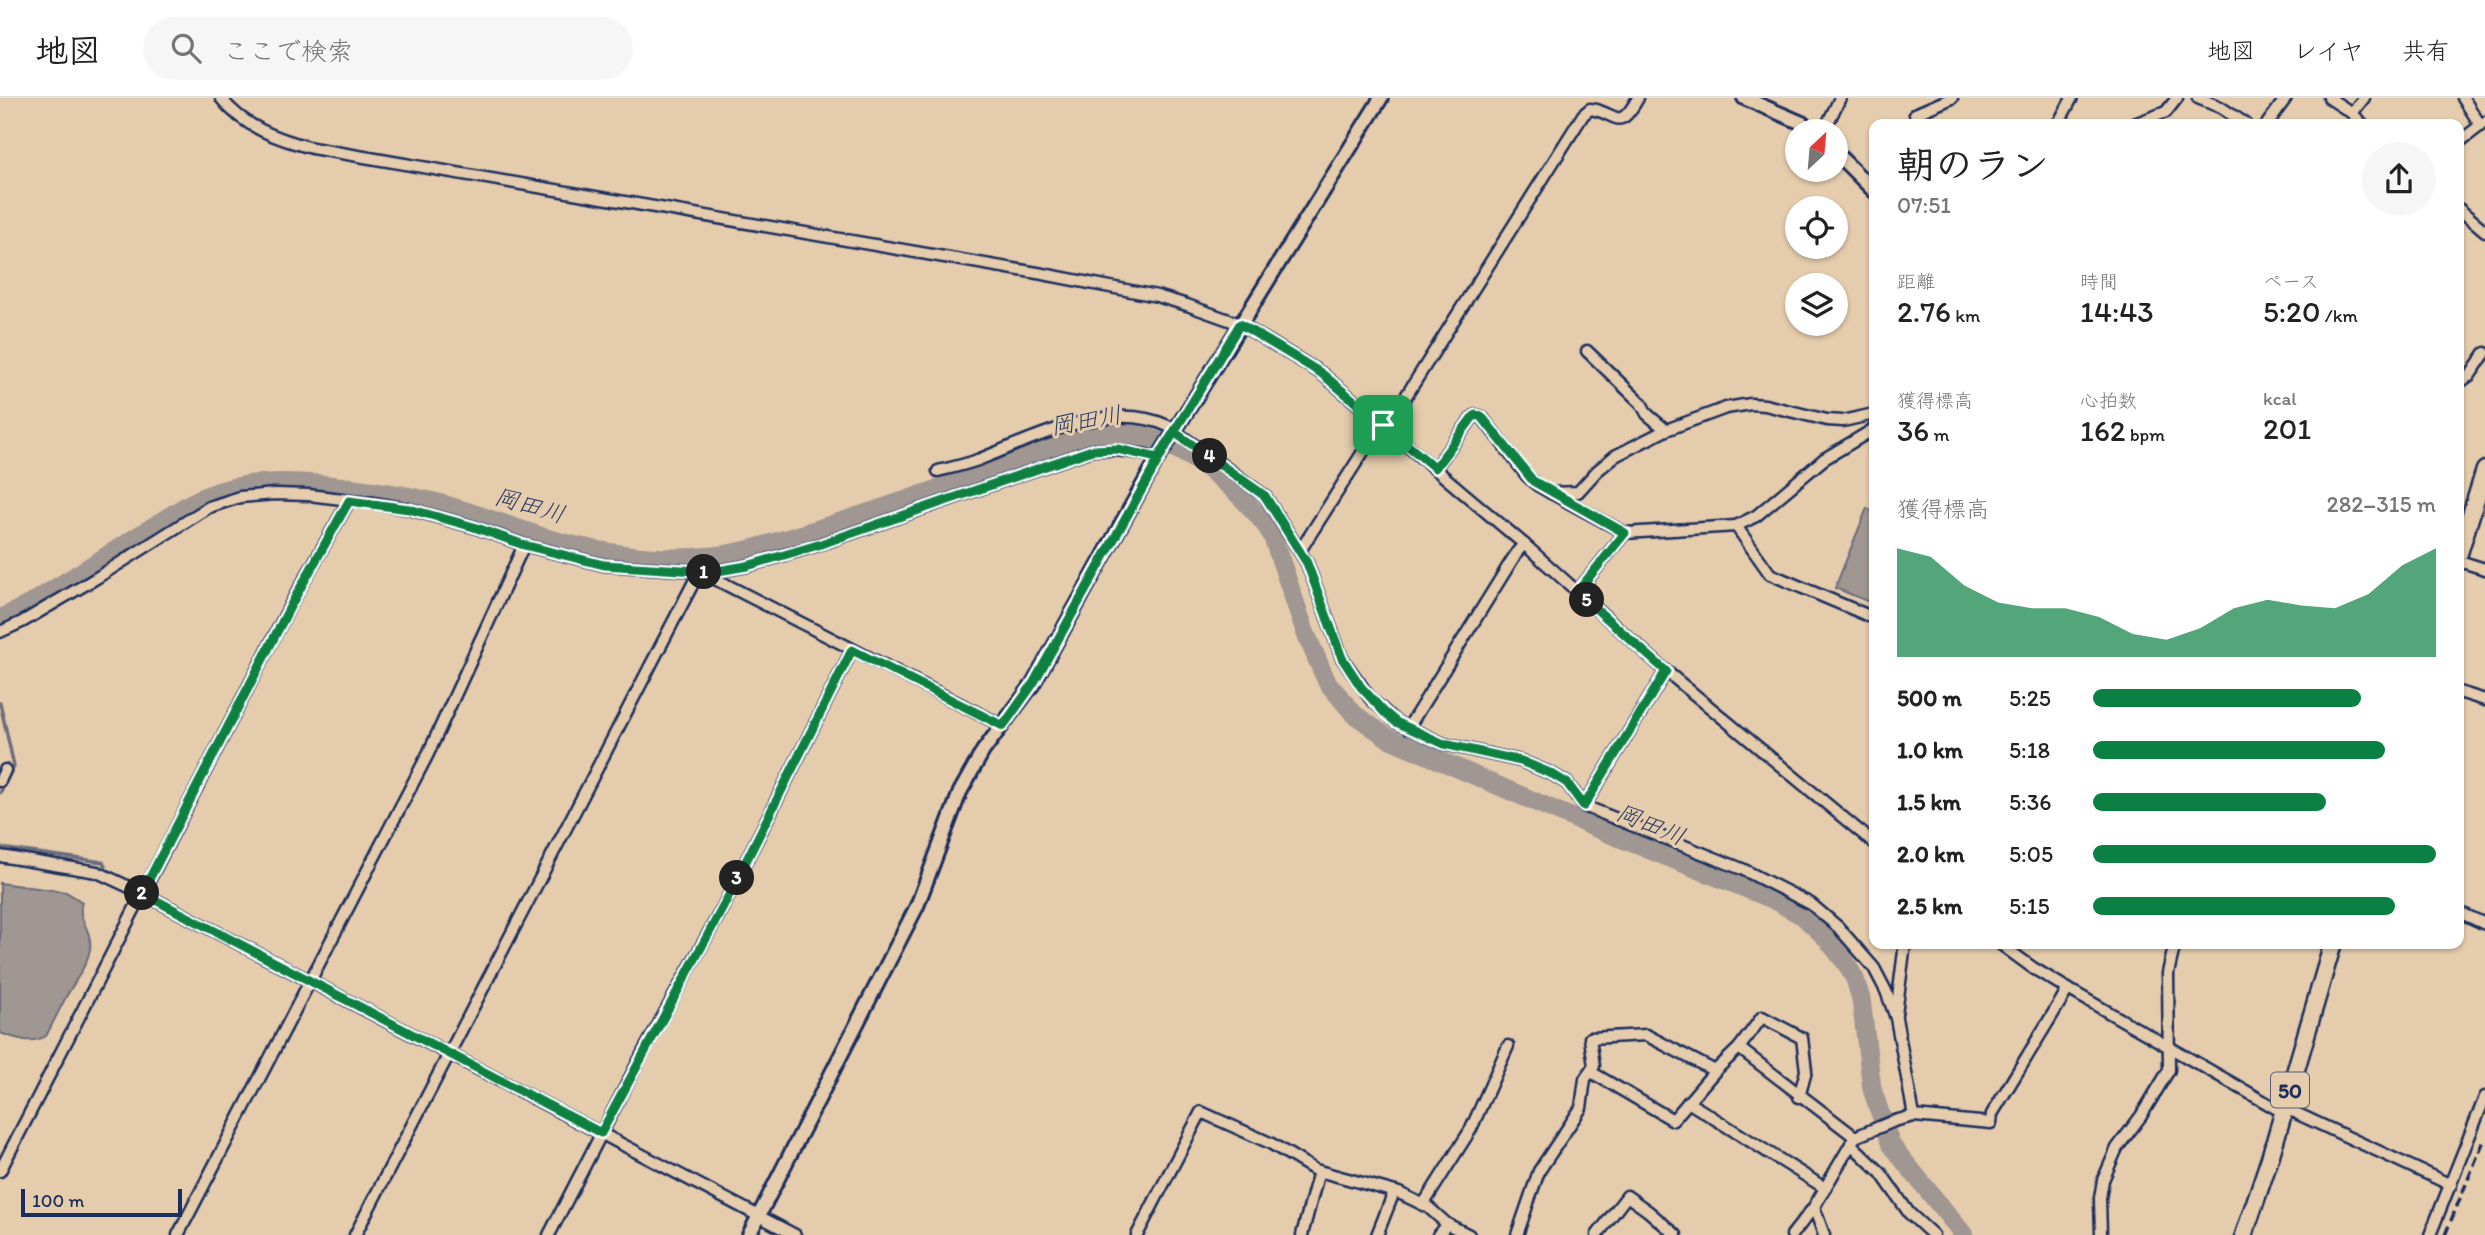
<!DOCTYPE html>
<html lang="ja">
<head>
<meta charset="utf-8">
<style>
	:root { --surface:#fff; --page:#f6f6f6; --text:#222; --muted:#767676; --line:#e0e0e0; --accent:#0b8043 }
	body { margin:0; font-family:Itim,"Klee One",sans-serif; background:var(--page); color:var(--text); height:100vh; display:flex; flex-direction:column; font-size:26px; white-space:nowrap }
	* { box-sizing:border-box; margin:0 }
	p { font-size:23px; color:var(--muted) }
	.icon { flex:none; width:38px; height:38px; fill:none; stroke:currentColor; stroke-width:2; stroke-linecap:round; stroke-linejoin:round }
	.map { position:relative; flex:1; overflow:hidden }
	.side { position:absolute; left:1869px; top:21px; width:595px; height:830px; display:flex; flex-direction:column; background:var(--surface); border-radius:14px; box-shadow:0 2px 5px #0004 }
	.side>* { flex:none }
	.needle { width:46px; rotate:26deg }
	.controls { position:absolute; left:1785px; top:21px; display:grid; gap:14px }
	.controls a { display:grid; place-items:center; width:63px; height:63px; border-radius:50%; background:var(--surface); box-shadow:0 2px 5px #0004; font-size:35px }
	.scale { position:absolute; left:21px; bottom:18px; width:161px; box-sizing:border-box; padding-left:7px; border:4px solid #1b2f5e; border-top:0; font-size:19px; line-height:24px; white-space:nowrap; color:#1b2f5e; -webkit-text-stroke:5px #e5ccad; paint-order:stroke }
	.pin { position:absolute; display:grid; place-items:center; width:60px; height:60px; color:#fff; margin:-30px; border-radius:14px; box-shadow:0 4px 10px #0006 }
	.km { position:absolute; width:35px; height:35px; margin:-18px; border-radius:50%; background:#222; color:#fff; font-size:19px; line-height:35px; text-align:center }
	.round { display:grid; place-items:center; flex:none; width:74px; height:74px; border-radius:37px; background:var(--page) }
	.overview { display:flex; align-items:center; justify-content:space-between; height:119px; padding:0 28px }
	h1 { font-size:38px; font-weight:600; line-height:52px }
	.stats { display:grid; grid-template-columns:repeat(3,1fr); gap:10px; height:119px; padding:7px 28px }
	.stats div { display:grid; align-content:center }
	.stats b { font-size:30px; font-weight:600 }
	.stats small { font-size:19px; font-weight:400 }
	.stats p { font-size:19px }
	.chart { height:196px; padding:14px 28px }
	.chart p { display:flex; justify-content:space-between }
	.chart svg { width:100%; height:126px; margin-top:7px; fill:var(--accent); opacity:.7 }
	ul { padding:0 28px; list-style:none; font-size:23px }
	li { display:grid; grid-template-columns:112px 84px 1fr; align-items:center; height:52px }
	li i { height:18px; border-radius:9px; background:var(--accent) }
	header { display:flex; align-items:center; gap:42px; box-sizing:border-box; height:98px; padding:0 35px; background:var(--surface); border-bottom:2px solid var(--line) }
	header strong { font-size:33px }
	nav { display:flex; gap:38px; margin-inline-start:auto; font-size:24px }
	.search { width:490px; height:63px; background:var(--page); display:flex; align-items:center; gap:18px; box-sizing:border-box; padding:0 24px; border-radius:38px; color:var(--muted); font-size:26px }
	.map>svg:first-child { display:block }
</style>
</head>
<body>
<header>
<strong>地図</strong>
<div class="search"><svg class="icon" aria-label="search" viewBox="0 0 24 24"><circle cx="10" cy="10" r="6"/><path d="M15 15l6 6"/></svg>ここで検索</div>
<nav><a>地図</a><a>レイヤ</a><a>共有</a></nav>
</header>
<div class="map">
<svg width="2485" height="1137" viewBox="0 0 2485 1137">
	<rect width="100%" height="100%" fill="#e5ccad"/>
	<filter id="ink" filterUnits="userSpaceOnUse"><feTurbulence type="fractalNoise" baseFrequency=".0143" numOctaves="2"/><feDisplacementMap in="SourceGraphic" scale="14" xChannelSelector="R" yChannelSelector="G"/><feConvolveMatrix kernelMatrix="1 2 1 2 8 2 1 2 1" color-interpolation-filters="sRGB"/></filter>
	<g filter="url(#ink)">
		<g fill="#a09692" stroke="#6b6d7d" stroke-width="2">
			<polygon points="1867,410 1874,415 1874,506 1835,490"/>
			<path d="M0,785L66,794L82,804C76,821 93,832 90,851C87,868 74,884 66,899C59,912 53,925 46,938C31,947 16,940 0,935Z"/>
		</g>
		<g fill="none" stroke-linecap="round" stroke-linejoin="round">
			<g stroke="#6b6d7d" stroke-width="3.5">
				<polyline points="0,605 14,668 0,695"/>
				<polyline points="0,750 103,764 105,768"/>
			</g>
			<path stroke="#a09692" stroke-width="19" d="M0,521L32,505L189,406C230,384 272,382 318,386C358,390 399,395 438,405C473,414 507,428 543,439C597,455 658,464 714,458C749,454 781,442 815,432C877,413 939,391 1001,369C1041,355 1086,333 1129,336C1178,339 1247,396 1272,437L1306,536L1327,584L1354,616L1388,640L1605,734L1772,801L1803,818L1827,841L1846,865L1855,881L1861,901L1872,991L1891,1047L1964,1137"/>
			<g stroke="#1b2f5e" stroke-width="15">
				<g id="minor">
					<path d="M221,0C243,29 278,41 312,50L1043,176L1157,198L1187,207L1240,226L1321,275L1524,446L1666,573L1874,745"/>
					<polyline points="2198,0 2220,9 2246,26"/>
					<polyline points="2329,0 2352,15 2362,26"/>
					<polyline points="2463,0 2481,28"/>
					<polyline points="2352,15 2364,0"/>
					<polyline points="1919,26 1915,16 1952,0"/>
					<polyline points="2058,26 2072,0"/>
					<polyline points="2134,26 2166,14 2177,0"/>
					<polyline points="2267,26 2286,0"/>
					<polyline points="1824,33 1840,0"/>
					<polyline points="2459,44 2485,24"/>
					<polyline points="2459,111 2485,133"/>
					<polyline points="1587,253 1641,305 1647,316 1666,332"/>
					<polyline points="2459,285 2470,277 2485,255"/>
					<polyline points="1435,370 1472,320 1476,317 1482,319 1527,378 1537,387 1551,395 1578,394 1597,373 1615,358 1666,332 1726,310 1751,306 1765,307 1827,322 1843,323 1874,316"/>
					<path d="M938,373C950,370 963,367 975,363C1030,342 1109,300 1168,328L1265,398L1307,465L1342,560L1370,600L1396,624L1444,646L1521,663L1552,676L1567,685L1584,708L1742,771L1811,806L1838,829L1874,870L1886,893L1896,920L1914,1018"/>
					<polyline points="1551,395 1625,435"/>
					<polyline points="1736,428 1770,476 1874,520"/>
					<path d="M1298,451L1303,448L1377,332L1391,322L1583,17L1590,11C1617,14 1618,36 1638,0"/>
					<polyline points="2459,463 2485,471"/>
					<polyline points="712,474 717,482 1003,628"/>
					<polyline points="1577,494 1625,435 1736,428 1756,418 1824,361 1874,331"/>
					<path d="M0,534L22,524L98,479L209,409L240,399L275,396L308,397L368,404L409,411L474,429L524,447L604,467L712,474L747,468L818,447L1092,352C1115,351 1136,353 1158,360"/>
					<polyline points="2459,594 2485,602"/>
					<polyline points="1408,630 1517,454 1524,446"/>
					<polyline points="0,683 5,672"/>
					<polyline points="1584,708 1666,573"/>
					<polyline points="0,758 97,774 142,795 795,1137"/>
					<polyline points="2459,814 2485,826"/>
					<polyline points="1999,845 2033,870 2068,891 2284,1015"/>
					<polyline points="1896,916 1905,845"/>
					<polyline points="1739,950 1855,1039"/>
					<polyline points="1591,974 1673,1022 1715,973"/>
					<polyline points="1688,1004 1825,1090"/>
					<polyline points="2285,1010 2451,1087"/>
					<polyline points="1851,1046 1881,1075 1909,1115 1933,1137"/>
					<polyline points="0,1073 292,504 349,403"/>
					<polyline points="1423,1107 1471,1031 1508,948"/>
					<polyline points="1814,1109 1824,1137"/>
					<polyline points="178,1137 428,656 524,447"/>
					<polyline points="355,1137 699,474"/>
					<polyline points="549,1137 645,951 723,809 852,552"/>
					<polyline points="1137,1137 1201,1014 1270,1045 1315,1072 1399,1095 1428,1109 1447,1126 1469,1137"/>
					<polyline points="1302,1137 1319,1073"/>
					<polyline points="1377,1137 1394,1094"/>
					<polyline points="1438,1137 1447,1126"/>
					<polyline points="1517,1137 1539,1073 1581,1010 1585,981 1594,968 1590,940 1646,937 1715,973 1739,950 1762,919 1802,940 1806,973 1799,999"/>
					<polyline points="1597,1137 1627,1098 1648,1113 1676,1137"/>
					<polyline points="1792,1137 1814,1109 1855,1039 1894,1023 1914,1018 1991,1025 1992,1016 2068,891"/>
					<polyline points="2101,1137 2100,1100 2103,1082 2117,1050 2141,1018 2169,972 2168,875 2175,845"/>
					<polyline points="2430,1137 2485,999"/>
				</g>
			</g>
			<g stroke="#1b2f5e" stroke-width="18">
				<g id="tertiary">
					<polyline points="1744,0 1802,25 1812,33"/>
					<polyline points="1836,55 1874,93"/>
					<polyline points="749,1137 917,808 960,694 983,653 1033,586 1158,360 1381,0"/>
				</g>
			</g>
			<g stroke="#1b2f5e" stroke-width="21">
				<g id="primary">
					<polyline points="2459,455 2485,372"/>
					<polyline points="2244,1137 2270,1060 2333,845"/>
				</g>
			</g>
			<use href="#minor" stroke="#e5ccad" stroke-width="10"/>
			<use href="#tertiary" stroke="#e5ccad" stroke-width="12"/>
			<use href="#primary" stroke="#e5ccad" stroke-width="16"/>
			<polyline stroke="#1b2f5e" stroke-width="3.5" stroke-dasharray="10 5" stroke-linecap="butt" points="2445,1137 2485,1040"/>
		</g>
	</g>
	<g fill="none" stroke-linecap="round" stroke-linejoin="round" filter="url(#ink)">
		<g stroke="#fff" stroke-width="14">
			<path id="route" d="M1383,327L1321,275L1240,226C1213,271 1185,316 1158,360L1117,351L1092,352L818,447L747,468L712,474L604,467L524,447L474,429L409,411L349,403L292,505L142,795L601,1035L723,809L852,552L1003,628L1033,586L1174,334L1265,398L1307,465L1342,560L1361,589L1384,614L1396,624L1444,646L1521,663L1552,676L1567,685L1584,708L1666,573L1577,494L1625,435L1533,383L1482,319L1476,317L1472,320L1435,370L1383,327"/>
		</g>
		<use href="#route" stroke="#0b8043" stroke-width="9"/>
	</g>
	<g text-anchor="middle" dominant-baseline="central" stroke-width="6" stroke-linejoin="round" paint-order="stroke">
		<rect fill="#e5ccad" stroke="#585e76" stroke-width="2" x="2271" y="974.5" width="38" height="35" rx="5"/>
		<g font-size="21" font-weight="bold" fill="#1b2f5e">
			<text x="2290" y="992">50</text>
		</g>
		<g font-size="24" font-style="italic" fill="#2f3e66" stroke="#e5ccad">
			<text transform="translate(1086 322) rotate(-10)">岡田川</text>
			<text transform="translate(530 407) rotate(16)">岡田川</text>
			<text transform="translate(1651 726) rotate(22)">岡田川</text>
		</g>
	</g>
</svg>
<div class="controls">
<a><svg class="needle" viewBox="-14 -14 28 28"><path d="M0-13l5 13h-10z" fill="#e53935"/><path d="M0 13l5-13h-10z" fill="#767676"/></svg></a>
<a><svg class="icon" aria-label="locate" viewBox="0 0 24 24"><circle cx="12" cy="12" r="6"/><path d="M12 2v4M12 18v4M2 12h4M18 12h4"/></svg></a>
<a><svg class="icon" aria-label="layers" viewBox="0 0 24 24"><path d="M12 4l9 5-9 5-9-5zM3 14l9 5 9-5"/></svg></a>
</div>
<div class="scale">100 m</div>
<div class="pin" style="left:1383px;top:327px;background:#1e9e55"><svg class="icon" aria-label="arrive" viewBox="0 0 24 24"><path d="M6 21V4h12l-3 4 3 4H6"/></svg></div>
<b class="km" style="left:704px;top:474px">1</b>
<b class="km" style="left:142px;top:795px">2</b>
<b class="km" style="left:737px;top:780px">3</b>
<b class="km" style="left:1210px;top:358px">4</b>
<b class="km" style="left:1587px;top:502px">5</b>
<section class="side">
<div class="overview"><div><h1>朝のラン</h1><p>07:51</p></div><a class="round"><svg class="icon" aria-label="share" viewBox="0 0 24 24"><path d="M12 15V3M7 8l5-5 5 5M5 13v7h14v-7"/></svg></a></div>
<div class="stats">
<div><p>距離</p><b>2.76<small> km</small></b></div>
<div><p>時間</p><b>14:43</b></div>
<div><p>ペース</p><b>5:20<small> /km</small></b></div>
</div>
<div class="stats">
<div><p>獲得標高</p><b>36<small> m</small></b></div>
<div><p>心拍数</p><b>162<small> bpm</small></b></div>
<div><p>kcal</p><b>201</b></div>
</div>
<div class="chart"><p><span>獲得標高</span>282–315 m</p>
<svg viewBox="0 0 160 44" preserveAspectRatio="none"><path d="M0 44V6L10 9L20 19L30 25L40 27L50 27L60 30L70 36L80 38L90 34L100 27L110 24L120 26L130 27L140 22L150 12L160 6V44z"/></svg>
</div>
<ul>
<li><b>500 m</b>5:25<i style="width:78%"></i></li>
<li><b>1.0 km</b>5:18<i style="width:85%"></i></li>
<li><b>1.5 km</b>5:36<i style="width:68%"></i></li>
<li><b>2.0 km</b>5:05<i style="width:100%"></i></li>
<li><b>2.5 km</b>5:15<i style="width:88%"></i></li>
</ul>
</section>
</div>
</body>
</html>
